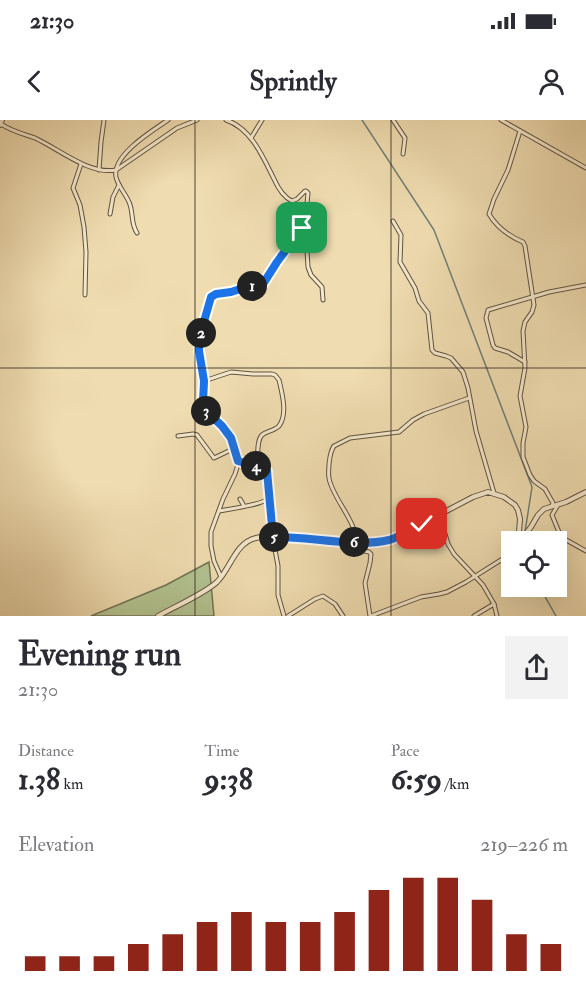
<!DOCTYPE html>
<html lang="en">
<head>
<meta charset="utf-8">
<style>
	:root { --surface:#fff; --page:#f2f2f3; --text:#2b2b33; --muted:#7c7c81; --accent:#8f2418 }
	body { margin:0; font-family:"IM FELL Double Pica",serif; background:var(--page); color:var(--text); height:100vh; display:flex; flex-direction:column; font-size:22px; white-space:nowrap }
	* { box-sizing:border-box; margin:0 }
	p { font-size:20px; color:var(--muted) }
	.icon { flex:none; width:33px; height:33px; fill:none; stroke:currentColor; stroke-width:2; stroke-linecap:round; stroke-linejoin:round }
	.map { position:relative; height:496px; overflow:hidden }
	.details { display:flex; flex-direction:column; background:var(--surface); flex:1 }
	.details>* { flex:none }
	.buttons { position:absolute; left:501px; top:411px; display:grid; gap:12px }
	.buttons a { display:grid; place-items:center; width:66px; height:66px; border-radius:0px; background:var(--surface); box-shadow:0 6px 24px #0002; font-size:30px }
	.pin { position:absolute; display:grid; place-items:center; width:51px; height:51px; color:#fff; margin:-26px; border-radius:12px; box-shadow:0 3px 9px #0006 }
	.km { position:absolute; width:30px; height:30px; margin:-15px; border-radius:50%; background:#222; color:#fff; font-size:16px; line-height:30px; text-align:center }
	.round { display:grid; place-items:center; flex:none; width:63px; height:63px; border-radius:0px; background:var(--page) }
	.overview { display:flex; align-items:center; justify-content:space-between; height:102px; padding:0 18px }
	h1 { font-size:33px; font-weight:700; line-height:45px }
	.figures { display:grid; grid-template-columns:repeat(3,1fr); gap:9px; height:102px; padding:6px 18px }
	.figures div { display:grid; align-content:center }
	.figures b { font-size:30px; font-weight:700 }
	.figures small { font-size:16px; font-weight:400 }
	.figures p { font-size:16px }
	.chart { height:168px; padding:12px 18px }
	.chart p { display:flex; justify-content:space-between }
	.chart svg { width:100%; height:108px; margin-top:6px; stroke:var(--accent); stroke-width:6 }
	.status { display:flex; justify-content:space-between; align-items:center; height:42px; padding:0 30px; background:var(--surface); direction:ltr }
	.status svg { height:16px; fill:currentColor }
	header { display:flex; justify-content:space-between; align-items:center; height:78px; padding:0 18px; background:var(--surface); font-size:27px; font-weight:700 }
	.map>svg:first-child { display:block }
</style>
</head>
<body>
<div class="status"><b>21:30</b><svg viewBox="0 0 49 12"><path d="M0 12V9h3v3zM5 12V6h3v6zM10 12V3h3v9zM15 12V0h3v12zM26 1h20v11H26zM47 4h2v5h-2z"/></svg></div>
<header><svg class="icon" aria-label="back" viewBox="0 0 24 24"><path d="M15 5l-7 7 7 7"/></svg>Sprintly<svg class="icon" aria-label="person" viewBox="0 0 24 24"><circle cx="12" cy="8" r="4"/><path d="M4 21q1-7 8-7t8 7"/></svg></header>
<div class="map">
<svg width="586" height="496" viewBox="0 0 586 496">
	<rect width="100%" height="100%" fill="#efdcb0"/>
	<filter id="stains"><feTurbulence type="fractalNoise" baseFrequency=".00333" numOctaves="4"/><feColorMatrix values="0 0 0 0 .2 0 0 0 0 .09 0 0 0 0 .02 0 0 0 .5 -.17"/></filter>
	<radialGradient id="worn" r=".72"><stop offset=".6" stop-color="#630" stop-opacity="0"/><stop offset="1" stop-color="#630" stop-opacity=".3"/></radialGradient>
	<polygon fill="#b2c290" stroke="#717457" stroke-width="1.5" points="209,442 214,496 91,496 166,465"/>
	<g fill="none" stroke-linecap="round" stroke-linejoin="round">
		<g stroke="#707f77" stroke-width="1.5">
			<polyline points="362,0 434,110 532,367 525,412"/>
			<polyline points="539,466 556,496"/>
		</g>
		<g stroke="#605442" stroke-width="5">
			<g id="minor">
				<polyline points="393,0 405,18 403,34"/>
				<polyline points="501,0 586,48"/>
				<path d="M1,4C11,11 23,14 35,18C59,29 89,55 116,50L177,8L197,0"/>
				<path d="M520,11L508,50L494,79L489,94C497,108 509,116 523,122L525,126L534,185L532,192L525,202L523,211L525,248L520,276L526,307L523,323V337L530,355L534,361L545,369L553,383L552,386"/>
				<polyline points="251,18 262,0"/>
				<polyline points="81,44 73,68 80,85 84,107 86,132 85,175"/>
				<polyline points="99,50 101,22 104,0"/>
				<polyline points="308,85 311,95 306,114 308,147 311,155 322,167 323,180"/>
				<polyline points="110,94 113,77 119,65"/>
				<polyline points="393,101 401,115 400,142 415,168 419,181 428,193 432,230 435,233 446,236 451,238 463,252 468,268 476,311 494,373"/>
				<path d="M137,113C130,102 134,93 129,82C125,73 118,66 116,57C112,35 152,11 168,0"/>
				<polyline points="525,242 508,232 495,228 493,225 486,198 488,190 549,172 586,165"/>
				<path d="M204,261L231,252L253,254H272L275,255L279,260C282,273 288,294 279,306C274,311 267,311 262,315C256,321 258,339 258,347"/>
				<polyline points="178,316 193,314 197,315 214,338 235,328"/>
				<polyline points="268,375 271,408 278,446 278,475 284,496"/>
				<polyline points="240,379 244,386"/>
				<polyline points="558,385 552,395 561,417 586,431"/>
				<path d="M219,391C229,389 262,385 267,379C270,375 269,369 269,364C268,359 269,355 267,350L238,341"/>
				<polyline points="439,394 448,424 454,434 483,465 494,484 497,496"/>
				<path d="M355,422C359,404 332,378 329,358C328,354 329,348 329,344C330,337 330,332 334,326L350,318L399,312L413,300L424,294L469,278"/>
				<polyline points="361,422 360,430 369,432 371,434 370,443 365,463 370,496"/>
				<path d="M221,457L214,441L211,426V412L223,379L235,354L239,341L231,318L222,306L206,291L203,282L204,261L199,231V219L213,175L232,172L246,167L263,164L302,108L306,94L308,73L306,71H305L297,79L292,81C283,77 278,68 274,59C263,37 251,8 226,0"/>
				<polyline points="288,496 315,479 323,476 335,484 343,496"/>
				<polyline points="371,496 421,477 439,474 447,472 466,462 512,433"/>
				<polyline points="474,496 494,484"/>
			</g>
		</g>
		<g stroke="#605442" stroke-width="6">
			<g id="tertiary">
				<polyline points="0,5 2,0"/>
				<path d="M158,496C174,487 204,474 217,462C231,448 235,423 256,418C263,416 271,417 279,417C318,416 359,429 397,417L473,377L488,372L504,377L515,385L518,390L520,399L519,412L524,416L531,407L538,395L544,389L566,382L586,372"/>
			</g>
		</g>
		<use href="#minor" stroke="#f5e8cc" stroke-width="3"/>
		<use href="#tertiary" stroke="#f5e8cc" stroke-width="4"/>
	</g>
	<g fill="none" stroke-linecap="round" stroke-linejoin="round">
		<g stroke="#fff" stroke-width="12">
			<path id="route" d="M302,108L277,142L263,164L246,167L231,172L216,174L211,177L199,219V231L204,261L203,282L206,291L222,306L231,318L238,341L265,349L267,351L273,417C309,416 354,428 389,420C400,417 411,409 422,404"/>
		</g>
		<use href="#route" stroke="#1a73e8" stroke-width="8"/>
	</g>
	<path fill="none" stroke="#30261e" stroke-width="1.5" stroke-opacity="0.55" d="M195,0V496M391,0V496M0,248H586"/>
	<rect width="100%" height="100%" filter="url(#stains)"/>
	<rect width="100%" height="100%" fill="url(#worn)"/>
</svg>
<div class="buttons">
<a><svg class="icon" aria-label="locate" viewBox="0 0 24 24"><circle cx="12" cy="12" r="6"/><path d="M12 2v4M12 18v4M2 12h4M18 12h4"/></svg></a>
</div>
<div class="pin" style="left:302px;top:108px;background:#1e9e55"><svg class="icon" aria-label="arrive" viewBox="0 0 24 24"><path d="M6 21V4h12l-3 4 3 4H6"/></svg></div>
<div class="pin" style="left:422px;top:404px;background:#d93025"><svg class="icon" aria-label="check" viewBox="0 0 24 24"><path d="M5 12l5 5 9-10"/></svg></div>
<b class="km" style="left:252px;top:166px">1</b>
<b class="km" style="left:201px;top:213px">2</b>
<b class="km" style="left:206px;top:291px">3</b>
<b class="km" style="left:256px;top:346px">4</b>
<b class="km" style="left:274px;top:417px">5</b>
<b class="km" style="left:354px;top:422px">6</b>
</div>
<section class="details">
<div class="overview"><div><h1>Evening run</h1><p>21:30</p></div><a class="round"><svg class="icon" aria-label="share" viewBox="0 0 24 24"><path d="M12 15V3M7 8l5-5 5 5M5 13v7h14v-7"/></svg></a></div>
<div class="figures">
<div><p>Distance</p><b>1.38<small> km</small></b></div>
<div><p>Time</p><b>9:38</b></div>
<div><p>Pace</p><b>6:59<small> /km</small></b></div>
</div>
<div class="chart"><p><span>Elevation</span>219–226 m</p>
<svg viewBox="0 0 160 44" preserveAspectRatio="none"><path d="M5 44V38M15 44V38M25 44V38M35 44V33M45 44V29M55 44V24M65 44V20M75 44V24M85 44V24M95 44V20M105 44V11M115 44V6M125 44V6M135 44V15M145 44V29M155 44V33"/></svg>
</div>
</section>
</body>
</html>
